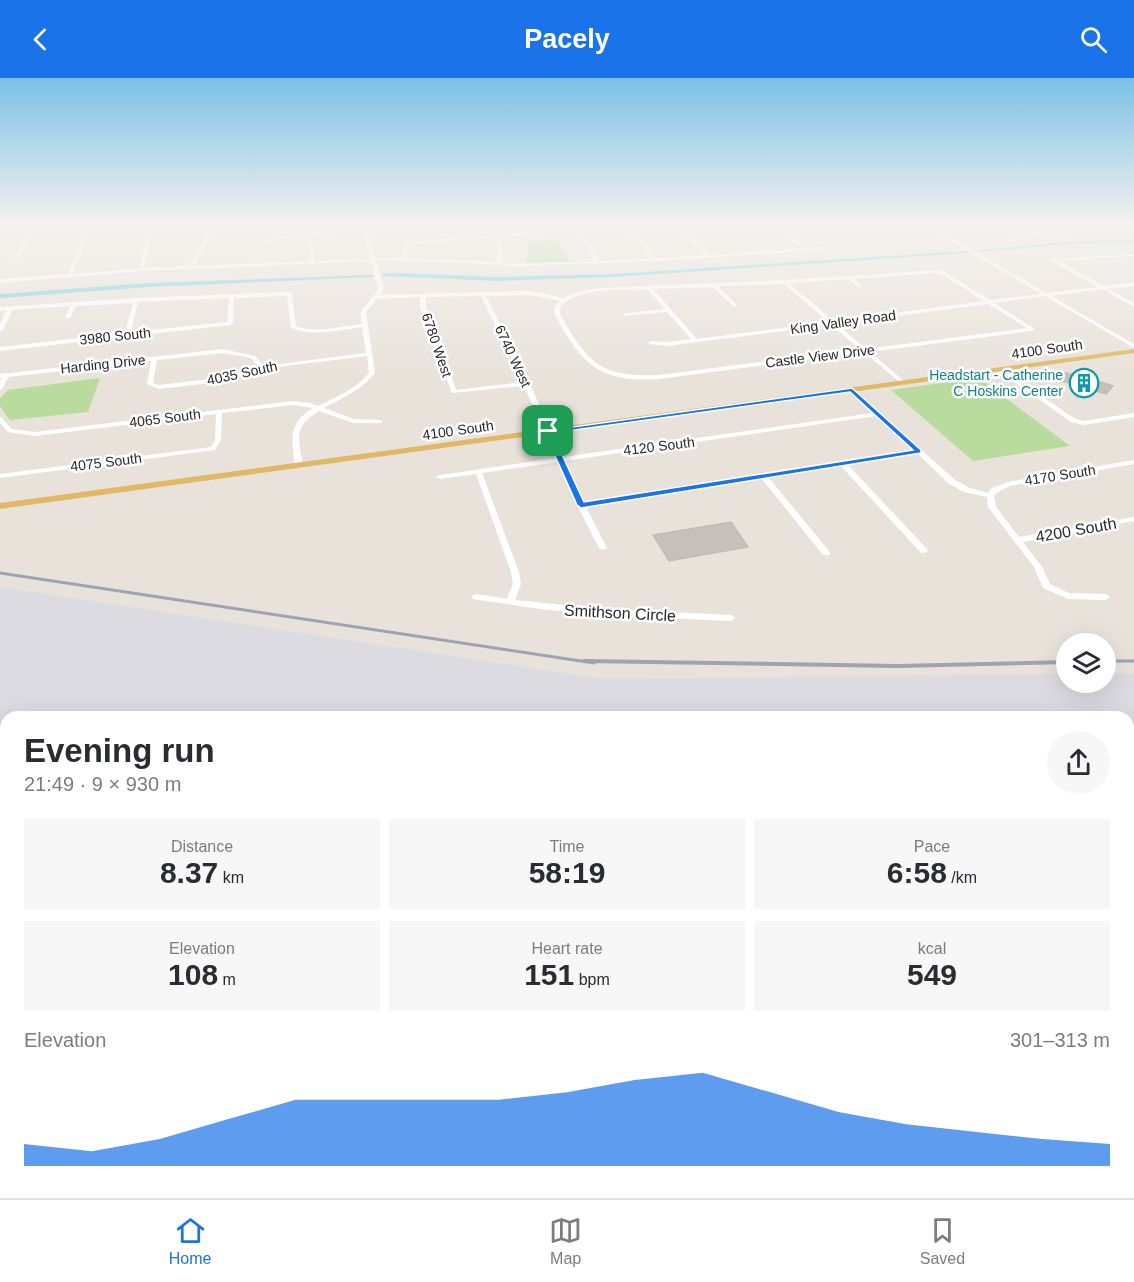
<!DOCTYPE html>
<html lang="en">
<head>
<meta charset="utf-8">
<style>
	:root { --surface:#fff; --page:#f7f7f7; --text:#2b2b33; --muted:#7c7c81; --line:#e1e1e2; --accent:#1a73e8 }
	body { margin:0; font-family:Arial,sans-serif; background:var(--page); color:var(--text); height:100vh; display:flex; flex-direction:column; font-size:22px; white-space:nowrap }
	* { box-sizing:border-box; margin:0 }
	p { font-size:20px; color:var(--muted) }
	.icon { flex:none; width:33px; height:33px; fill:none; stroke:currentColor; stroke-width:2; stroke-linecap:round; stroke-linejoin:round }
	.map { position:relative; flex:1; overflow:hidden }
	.side { position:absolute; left:0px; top:633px; width:1134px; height:488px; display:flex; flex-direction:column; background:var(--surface); border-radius:18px 18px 0 0; box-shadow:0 6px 24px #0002 }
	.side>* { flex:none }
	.buttons { position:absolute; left:1056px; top:555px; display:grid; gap:12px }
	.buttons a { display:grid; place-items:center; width:60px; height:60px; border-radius:50%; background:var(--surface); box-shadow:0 6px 24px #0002; font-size:30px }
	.pin { position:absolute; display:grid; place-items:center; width:51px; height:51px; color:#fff; margin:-26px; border-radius:12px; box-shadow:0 3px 9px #0006 }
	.round { display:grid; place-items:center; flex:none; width:63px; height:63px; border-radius:32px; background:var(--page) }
	.summary { display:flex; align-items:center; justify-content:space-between; height:102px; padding:0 24px }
	h1 { font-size:33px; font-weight:800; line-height:45px }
	.stats { display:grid; grid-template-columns:repeat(3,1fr); gap:9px; height:102px; padding:6px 24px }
	.stats div { display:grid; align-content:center; border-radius:0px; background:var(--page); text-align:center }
	.stats b { font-size:30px; font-weight:800 }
	.stats small { font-size:16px; font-weight:400 }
	.stats p { font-size:16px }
	.chart { height:168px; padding:12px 24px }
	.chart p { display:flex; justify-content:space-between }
	.chart svg { width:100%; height:108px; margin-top:6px; fill:var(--accent); opacity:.7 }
	header { display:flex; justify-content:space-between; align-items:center; height:78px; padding:0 24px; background:var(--accent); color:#fff; font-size:27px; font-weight:800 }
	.dock { display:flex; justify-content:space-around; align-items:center; height:84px; border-top:2px solid var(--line); background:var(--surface); font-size:16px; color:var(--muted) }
	.dock a { display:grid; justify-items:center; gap:3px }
	.dock .on { color:var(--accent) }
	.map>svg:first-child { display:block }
</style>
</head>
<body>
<header><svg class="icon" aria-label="back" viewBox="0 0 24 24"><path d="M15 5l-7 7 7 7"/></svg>Pacely<svg class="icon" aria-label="search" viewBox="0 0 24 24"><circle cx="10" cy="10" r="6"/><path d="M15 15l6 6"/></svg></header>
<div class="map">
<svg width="1134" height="1120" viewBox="0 0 1134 1120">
	<rect width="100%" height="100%" fill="#e9e2db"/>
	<path fill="#dddbe2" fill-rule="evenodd" d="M0,509L604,601L1066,596V604H1106V596H1134V1120H0ZM6,639H1128V1114H6Z"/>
	<g fill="#b9db9d">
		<polygon points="557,162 569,184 526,185 529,173 527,164"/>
		<polygon points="100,300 88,334 10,342 0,328 0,321 8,312"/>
		<polygon points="979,300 1070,368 973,383 891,312"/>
	</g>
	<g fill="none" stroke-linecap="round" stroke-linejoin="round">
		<g fill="#78d1e1" fill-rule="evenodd">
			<polygon points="1134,162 1134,164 1080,165 979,174 977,173 979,172 1080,163"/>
			<polygon points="966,173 968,173 968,175 614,199 497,203 383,198 381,197 383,196 397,195 497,199 614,196"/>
			<polygon points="371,197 373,197 373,199 149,209 0,220 0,216 149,205"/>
		</g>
	</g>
	<g fill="#c5c0ba" stroke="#c4bdb5" stroke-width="1.5">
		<polygon points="1059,293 1090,301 1113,308 1106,316 1052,300"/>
		<polygon points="731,444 748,469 669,483 653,457"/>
	</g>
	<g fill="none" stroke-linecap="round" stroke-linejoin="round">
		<g fill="#fff" fill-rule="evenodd">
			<polygon points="0,146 24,146 0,148"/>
			<polygon points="33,146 37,146 18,180 14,181"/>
			<path d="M88,146H92L73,196L139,191L150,146H154L144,190L189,188L206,159L207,148L231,146L211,150L210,159L194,188L309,183L310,178L307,158L279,160L262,166L260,165L278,158L362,150L361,146H365L366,150L419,146H432L367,153L375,180H403L404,168L411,164L614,146H626L649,170L654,180L706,177L673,146H677L712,177L802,170L778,152L741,155L739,154L775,150L770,146H774L807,170L827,169L829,170L807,173L675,182L520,188L394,182L376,183L384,210L380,217L531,213L563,220L577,214L602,210L785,202L937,192L947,195L990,222L1041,216L923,146H927L1047,215L1098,209L1051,183V181L1134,176V178L1059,183L1104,208L1134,204V208L1108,211L1134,225V229L1102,211L1051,218L1134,266V270L1045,218L994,225L1035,251L1032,253L870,274L905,304V306L903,307L864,274L659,301C597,304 584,288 554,236V230L560,223L531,217L486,218L527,300L563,379L873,335L850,313L849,312L852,310L955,402L970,410L988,415L992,410L1008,404L1134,382V386L1010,408L998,414L994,418L996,429L1019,459L1134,439V443L1023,464L1042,489L1050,506L1069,515L1106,516L1110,519L1106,522L1068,521L1043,510L1034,489L988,429L987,419L964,414L949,406L918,376L848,387L927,471L928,473L924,475H921L841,388L769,400L829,473L830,475L829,477H823L762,401L586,429L607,470L603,472L599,470L572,417L558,384L482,395L519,494L521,506L515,522L603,531L731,537L735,540L731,543L603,537L540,531L473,521L472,519L473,517L476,516L507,521L513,506L511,494L476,396L440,401L436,399L440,397L556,380L524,308L452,315L420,229V219L377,221L366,234L375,295C362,312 342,320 324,330L354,341L380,342L382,343V345H353L319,333C292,349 299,361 303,388L302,390H296L295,388C292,362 287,346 313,330L293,327L222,335L221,362L215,372L0,400V396L211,369L215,362L216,336L35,358L8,354L0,345V339L2,340L12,351L35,354L293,323L310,325L318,328C336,319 356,311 369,295L367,278L269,290L218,304L159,311L147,306L151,283L8,299L3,310L0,312V303L2,300H0V296L223,271L255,278L264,288L366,275L362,249C339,252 314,259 291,250L287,218L234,220L233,245L230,247L0,273V269L125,255L133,225L76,228L71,239L68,241L65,239L70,228L12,232L3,252L0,254V246L6,232L0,233V229L136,220L289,214L292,216L296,248C316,256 341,248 362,246L360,234L377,214L378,210L371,183L141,193L72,199L69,200L67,199L0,205V201L68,196ZM622,148L645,172L649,181L599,183L591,169L578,151ZM573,152L587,169L594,183L520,186L501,185L503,171L498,159ZM363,153L370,181L314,183V178L311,157ZM493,159L499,171L496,184L407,180L408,169L412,166ZM937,195L943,197L984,223L834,243L789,205L848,201L859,210L862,208L854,201ZM784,206L828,244L697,261L653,211L713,209L734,229L736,228V226L718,208ZM648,212L665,231L626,235L624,236V238L667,234L691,261L667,264L651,263L648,265L649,266L667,268L831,247L860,271L659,297C600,300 588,285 560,236V230C579,207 620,213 648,212ZM481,218L523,304L456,312L426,229V219ZM229,220L227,244L131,254L138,224ZM988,226L1027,250L866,271L837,246ZM223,275L251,280L259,289L218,300L159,307L153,305L157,282ZM876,338L914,373L583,424L564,383Z"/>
			<polygon points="987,146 992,146 1017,155 1134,150 1134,152 1017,157"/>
			<polygon points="997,290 1001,290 1075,341 1084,343 1134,335 1134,339 1084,347 1071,344 997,292"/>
		</g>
		<polygon fill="#e1b868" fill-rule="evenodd" points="1134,271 1134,275 0,431 0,425"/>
		<g stroke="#9fa3b1" stroke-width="3">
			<polyline points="0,495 594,585"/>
			<polyline points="1106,583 1134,583"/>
			<polyline points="1036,585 1066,584"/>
		</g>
		<polyline stroke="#9fa3b1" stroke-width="4" points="584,583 898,588 1066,584"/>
	</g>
	<linearGradient id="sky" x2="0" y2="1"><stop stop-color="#7bc0e5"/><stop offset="0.48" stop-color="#f5f2ef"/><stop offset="1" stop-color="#f5f2ef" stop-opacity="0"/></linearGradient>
	<rect width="1134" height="302" fill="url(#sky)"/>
	<path fill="#1a73e8" stroke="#fff" stroke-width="1.5" fill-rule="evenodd" d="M852,310L921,372V375L581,430L577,427L544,353ZM850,314L913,372L584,424L552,355Z"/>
	<defs>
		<g id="building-ring" transform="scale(1.5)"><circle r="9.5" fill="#fff" stroke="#0f9aa8" stroke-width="1.5"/><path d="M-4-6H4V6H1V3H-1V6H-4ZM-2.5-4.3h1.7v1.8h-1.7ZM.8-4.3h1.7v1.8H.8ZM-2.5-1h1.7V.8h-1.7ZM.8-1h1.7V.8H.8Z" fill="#0f9aa8"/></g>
	</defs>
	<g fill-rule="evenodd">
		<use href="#building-ring" x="1084" y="305"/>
	</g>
	<g text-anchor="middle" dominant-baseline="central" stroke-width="5" stroke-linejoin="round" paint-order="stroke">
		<g font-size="14" fill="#282828" stroke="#fff">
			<text transform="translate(843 244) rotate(-8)">King Valley Road</text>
			<text transform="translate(115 258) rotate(-6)">3980 South</text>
			<text transform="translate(437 267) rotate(71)">6780 West</text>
			<text transform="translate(1047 271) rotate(-8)">4100 South</text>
			<text transform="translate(513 278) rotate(65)">6740 West</text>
			<text transform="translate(820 278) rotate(-7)">Castle View Drive</text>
			<text transform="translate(103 286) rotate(-6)">Harding Drive</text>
			<text transform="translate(242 295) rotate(-12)">4035 South</text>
			<text transform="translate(165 340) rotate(-7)">4065 South</text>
			<text transform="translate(458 352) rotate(-8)">4100 South</text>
			<text transform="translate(659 368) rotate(-7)">4120 South</text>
			<text transform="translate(106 384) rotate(-7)">4075 South</text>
			<text transform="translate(1060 397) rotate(-9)">4170 South</text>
		</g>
		<g font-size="14" fill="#0d838f" stroke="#fff" text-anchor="end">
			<text x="1063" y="297">Headstart - Catherine<tspan x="1063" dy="16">C Hoskins Center</tspan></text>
		</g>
		<g font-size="16" fill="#282828" stroke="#fff">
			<text transform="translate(1076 452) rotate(-10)">4200 South</text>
			<text transform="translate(620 535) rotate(3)">Smithson Circle</text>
		</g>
	</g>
</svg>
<div class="buttons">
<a><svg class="icon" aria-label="layers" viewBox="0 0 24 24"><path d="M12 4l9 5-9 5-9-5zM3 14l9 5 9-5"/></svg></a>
</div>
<div class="pin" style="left:548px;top:353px;background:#1e9e55"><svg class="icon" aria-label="arrive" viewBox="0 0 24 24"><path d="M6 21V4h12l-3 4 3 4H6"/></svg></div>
<section class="side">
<div class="summary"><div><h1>Evening run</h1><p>21:49 · 9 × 930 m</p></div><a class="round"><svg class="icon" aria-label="share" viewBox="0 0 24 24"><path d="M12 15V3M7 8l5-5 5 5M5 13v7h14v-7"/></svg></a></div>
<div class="stats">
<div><p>Distance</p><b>8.37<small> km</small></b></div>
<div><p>Time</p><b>58:19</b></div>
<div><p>Pace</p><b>6:58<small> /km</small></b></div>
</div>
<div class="stats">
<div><p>Elevation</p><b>108<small> m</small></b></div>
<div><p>Heart rate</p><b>151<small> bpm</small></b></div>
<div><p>kcal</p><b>549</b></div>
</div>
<div class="chart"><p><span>Elevation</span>301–313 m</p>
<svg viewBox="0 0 160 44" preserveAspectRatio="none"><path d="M0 44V35L10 38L20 33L30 25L40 17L50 17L60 17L70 17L80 14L90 9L100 6L110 14L120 22L130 27L140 30L150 33L160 35V44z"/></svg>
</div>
</section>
</div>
<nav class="dock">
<a class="on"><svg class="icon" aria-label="home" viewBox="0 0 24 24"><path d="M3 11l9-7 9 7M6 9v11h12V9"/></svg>Home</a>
<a><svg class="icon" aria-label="map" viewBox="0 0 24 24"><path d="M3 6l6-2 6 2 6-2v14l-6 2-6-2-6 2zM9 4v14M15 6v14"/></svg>Map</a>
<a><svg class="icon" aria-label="saved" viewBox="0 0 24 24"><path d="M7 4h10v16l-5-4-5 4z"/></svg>Saved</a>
</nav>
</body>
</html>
